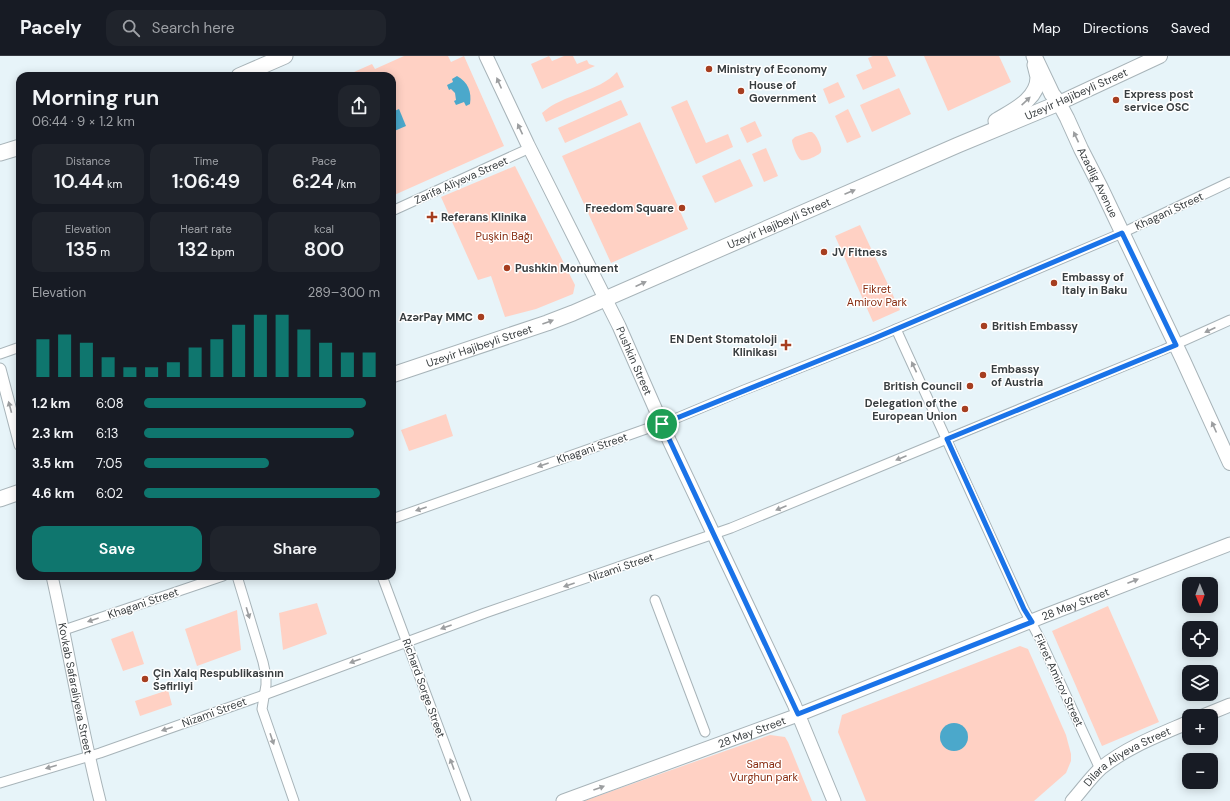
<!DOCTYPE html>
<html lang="en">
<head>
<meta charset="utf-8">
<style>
	:root { --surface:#171b24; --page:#20242c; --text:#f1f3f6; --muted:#9ea1a6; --line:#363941; --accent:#0f766e }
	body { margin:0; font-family:"DM Sans",sans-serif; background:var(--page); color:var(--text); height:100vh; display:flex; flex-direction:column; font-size:15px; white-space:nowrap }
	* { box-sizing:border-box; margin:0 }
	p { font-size:13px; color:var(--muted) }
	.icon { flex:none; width:22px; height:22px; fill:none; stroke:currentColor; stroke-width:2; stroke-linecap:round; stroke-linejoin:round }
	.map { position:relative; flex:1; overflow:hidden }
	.side { position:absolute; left:16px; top:16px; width:380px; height:508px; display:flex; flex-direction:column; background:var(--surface); border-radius:12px; box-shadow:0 2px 10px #0003 }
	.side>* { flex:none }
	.needle { width:26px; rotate:179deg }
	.tools { position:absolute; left:1182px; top:521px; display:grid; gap:8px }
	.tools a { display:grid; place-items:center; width:36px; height:36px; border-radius:8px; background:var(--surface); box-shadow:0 2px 10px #0003; font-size:20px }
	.pin { position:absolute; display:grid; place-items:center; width:34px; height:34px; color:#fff; margin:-17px; border:2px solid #fff; border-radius:50%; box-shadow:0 1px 4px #0007 }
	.round { display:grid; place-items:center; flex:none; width:42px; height:42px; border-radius:12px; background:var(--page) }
	.overview { display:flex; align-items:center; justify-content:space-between; height:68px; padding:0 16px }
	h1 { font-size:22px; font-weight:600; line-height:30px }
	.figures { display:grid; grid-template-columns:repeat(3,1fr); gap:6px; height:68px; padding:4px 16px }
	.figures div { display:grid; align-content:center; border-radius:10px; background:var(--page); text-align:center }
	.figures b { font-size:20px; font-weight:600 }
	.figures small { font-size:11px; font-weight:400 }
	.figures p { font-size:11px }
	.chart { height:112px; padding:8px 16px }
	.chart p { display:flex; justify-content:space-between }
	.chart svg { width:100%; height:72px; margin-top:4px; stroke:var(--accent); stroke-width:6 }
	.cta { display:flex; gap:8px; margin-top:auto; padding:8px 16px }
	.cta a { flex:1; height:46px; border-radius:12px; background:var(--accent); color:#fff; font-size:16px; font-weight:600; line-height:46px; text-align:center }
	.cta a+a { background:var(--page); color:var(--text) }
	ul { padding:0 16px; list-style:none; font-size:13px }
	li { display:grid; grid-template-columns:64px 48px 1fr; align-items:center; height:30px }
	li i { height:10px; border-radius:5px; background:var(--accent) }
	header { display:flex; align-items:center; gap:24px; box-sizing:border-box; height:56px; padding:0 20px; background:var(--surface); border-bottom:1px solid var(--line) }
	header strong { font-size:19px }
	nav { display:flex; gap:22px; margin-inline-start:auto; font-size:14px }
	.search { width:280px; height:36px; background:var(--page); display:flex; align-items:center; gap:10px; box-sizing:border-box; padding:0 14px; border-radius:12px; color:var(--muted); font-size:15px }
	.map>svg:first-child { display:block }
</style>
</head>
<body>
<header>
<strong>Pacely</strong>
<div class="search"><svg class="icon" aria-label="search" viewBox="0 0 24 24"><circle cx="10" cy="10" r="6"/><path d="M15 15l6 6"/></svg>Search here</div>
<nav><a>Map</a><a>Directions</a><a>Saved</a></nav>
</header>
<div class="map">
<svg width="1230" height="745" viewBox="0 0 1230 745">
	<rect width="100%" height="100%" fill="#e7f4f9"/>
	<g fill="#ffd1c4">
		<polygon points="404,0 448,0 451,6 464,0 504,90 392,140 392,20 345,20 372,8 375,13"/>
		<polygon points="549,0 552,5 564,0 573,0 577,8 587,4 589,8 595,10 542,33 531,8"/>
		<polygon points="873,0 887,0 896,20 863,34 856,19 872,12 868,2"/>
		<polygon points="924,0 999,0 1011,26 948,55"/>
		<path d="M617,16L624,31L546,66L542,57C563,38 599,36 617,16Z"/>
		<polygon points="838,26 845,41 829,48 823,33"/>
		<polygon points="899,32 911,58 872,76 860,49"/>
		<polygon points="621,44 628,59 565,87 558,72"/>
		<polygon points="687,44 706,87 728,78 733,91 696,108 671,51"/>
		<polygon points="848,53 861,81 847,87 835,60"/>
		<polygon points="755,65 762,80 747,87 740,72"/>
		<polygon points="640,66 688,173 611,207 562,100"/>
		<path d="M809,76H812C816,79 817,82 819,86C820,89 822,92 821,96C820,99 804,106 801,104C797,102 792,88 792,84L795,81Z"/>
		<polygon points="766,92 778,120 764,126 752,98"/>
		<polygon points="740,103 753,130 715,147 702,120"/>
		<polygon points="515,110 575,229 573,238 536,253 505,261 491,220 478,224 441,141"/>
		<polygon points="860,169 900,254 873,266 835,180"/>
		<polygon points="446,358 453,380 409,395 401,374"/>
		<polygon points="317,547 327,578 283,594 279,557"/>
		<polygon points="1108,550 1159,666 1102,690 1052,575"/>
		<polygon points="237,554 241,594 197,610 185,573"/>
		<polygon points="133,575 144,608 123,615 111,583"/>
		<polygon points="1020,590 1028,593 1066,679 1071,698 1071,705 1066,717 1034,745 866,745 838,676 842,659"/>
		<polygon points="168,634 172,649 140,660 135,645"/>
		<polygon points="770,679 785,681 788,686 812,745 584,745"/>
	</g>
	<g fill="#4ba8cb">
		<path d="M457,20C468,26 472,36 470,48L466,50L464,46L456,49L454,45L456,44L455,37L451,33L449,34L447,29L453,26L452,23Z"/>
		<polygon points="399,53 406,70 392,76 392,56"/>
		<circle cx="954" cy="681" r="14"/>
	</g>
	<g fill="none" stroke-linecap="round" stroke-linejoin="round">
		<g stroke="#a8b4b9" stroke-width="11">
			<g id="minor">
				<polyline points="392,155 530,92"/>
				<polyline points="896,273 1024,553 1040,583 1100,713"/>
				<polyline points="0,298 20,291"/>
				<polyline points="392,463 677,362 744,334 875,282 1122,177 1230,126"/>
				<polyline points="237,520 263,606 266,620 266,629 262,653 294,745"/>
				<polyline points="382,520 466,745"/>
				<polyline points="655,544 705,676"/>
				<polyline points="64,574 223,520"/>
				<polyline points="0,727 100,697 264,639 485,557 731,472 1163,294 1230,264"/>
			</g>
		</g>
		<g stroke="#a8b4b9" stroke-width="13">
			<g id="tertiary">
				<polyline points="0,313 20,389"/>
				<path id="s1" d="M52,520C69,595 81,671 100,745"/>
			</g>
		</g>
		<g stroke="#a8b4b9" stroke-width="15">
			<g id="secondary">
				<path id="s2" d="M486,0L528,89L619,270L669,384L794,648L834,745"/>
				<polyline points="1203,660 1230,649"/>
				<path id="s3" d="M563,745L798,659L1044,560L1230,488"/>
				<path id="s4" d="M1072,745C1082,734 1090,722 1101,712C1127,691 1159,679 1189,666"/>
			</g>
		</g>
		<g stroke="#a8b4b9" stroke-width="16">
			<g id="primary">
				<path id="s5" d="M1160,0L1059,47L1067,62L1081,93L1101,132L1183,304L1230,407"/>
			</g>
		</g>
		<g stroke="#a8b4b9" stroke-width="17">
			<g id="trunk">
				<polyline points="239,20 285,0"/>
				<path d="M996,65C1012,55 1038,44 1038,21C1037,17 1036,13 1035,9"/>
				<polyline points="0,97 20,91"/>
				<path id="s6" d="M392,319L547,267L573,257L958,89L1059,47L1052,38L1034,0"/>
				<polyline points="0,443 20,436"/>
			</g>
		</g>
		<use href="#minor" stroke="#fff" stroke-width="9"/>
		<use href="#tertiary" stroke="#fff" stroke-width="11"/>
		<use href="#secondary" stroke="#fff" stroke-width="13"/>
		<use href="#primary" stroke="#fff" stroke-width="14"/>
		<use href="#trunk" stroke="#fff" stroke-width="15"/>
	</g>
	<defs><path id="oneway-solid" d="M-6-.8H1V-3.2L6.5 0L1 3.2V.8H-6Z"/></defs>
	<g fill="#9c9ea0">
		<use href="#oneway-solid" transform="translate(499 27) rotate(-114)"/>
		<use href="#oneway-solid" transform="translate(1026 45) rotate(-43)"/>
		<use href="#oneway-solid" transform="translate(520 73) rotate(-115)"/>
		<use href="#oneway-solid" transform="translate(1076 81) rotate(-115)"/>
		<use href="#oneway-solid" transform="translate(850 136) rotate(-23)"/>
		<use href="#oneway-solid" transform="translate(641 228) rotate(-24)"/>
		<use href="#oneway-solid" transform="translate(548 266) rotate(-20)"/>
		<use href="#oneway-solid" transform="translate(1210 274) rotate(155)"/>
		<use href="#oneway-solid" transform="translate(914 311) rotate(-115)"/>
		<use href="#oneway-solid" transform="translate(10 351) rotate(-105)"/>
		<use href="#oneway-solid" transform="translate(1214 371) rotate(-114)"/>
		<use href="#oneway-solid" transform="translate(901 402) rotate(157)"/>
		<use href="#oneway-solid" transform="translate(543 409) rotate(161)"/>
		<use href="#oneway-solid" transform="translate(781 452) rotate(157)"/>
		<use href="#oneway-solid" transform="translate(421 453) rotate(161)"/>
		<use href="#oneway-solid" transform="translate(1133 525) rotate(-21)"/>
		<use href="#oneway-solid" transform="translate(569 529) rotate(161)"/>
		<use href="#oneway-solid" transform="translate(248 557) rotate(73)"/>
		<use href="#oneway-solid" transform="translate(93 564) rotate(161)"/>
		<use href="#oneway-solid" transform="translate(446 571) rotate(160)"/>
		<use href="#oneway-solid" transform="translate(355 605) rotate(160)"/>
		<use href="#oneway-solid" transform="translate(167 673) rotate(161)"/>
		<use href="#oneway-solid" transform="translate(272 683) rotate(71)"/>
		<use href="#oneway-solid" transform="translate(452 708) rotate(-110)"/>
		<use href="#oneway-solid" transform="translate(51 711) rotate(164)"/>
		<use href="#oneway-solid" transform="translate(599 732) rotate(-20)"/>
	</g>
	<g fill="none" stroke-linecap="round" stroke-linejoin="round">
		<g stroke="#fff" stroke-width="8">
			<polygon id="route" points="1122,177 1176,289 947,383 1024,553 1032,566 798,658 662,368 875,282"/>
		</g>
		<use href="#route" stroke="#1a73e8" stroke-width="5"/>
	</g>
	<g fill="#a63e20" stroke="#fff" stroke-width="1.5">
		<circle cx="709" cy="13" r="4"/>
		<circle cx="741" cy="35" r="4"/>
		<circle cx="1116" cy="44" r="4"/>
		<circle cx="682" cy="152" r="4"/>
		<path d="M430 155h4v4h4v4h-4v4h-4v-4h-4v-4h4z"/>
		<circle cx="824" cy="196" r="4"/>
		<circle cx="507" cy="212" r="4"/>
		<circle cx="1054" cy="227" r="4"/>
		<circle cx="481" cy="261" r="4"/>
		<circle cx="984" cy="270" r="4"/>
		<path d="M784 283h4v4h4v4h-4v4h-4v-4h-4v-4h4z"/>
		<circle cx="983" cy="319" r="4"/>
		<circle cx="970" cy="330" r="4"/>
		<circle cx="965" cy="353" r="4"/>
		<circle cx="145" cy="623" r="4"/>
	</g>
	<g text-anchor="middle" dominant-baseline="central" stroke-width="3" stroke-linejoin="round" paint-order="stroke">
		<g font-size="11" font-weight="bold" fill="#393e40" stroke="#fff" text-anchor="start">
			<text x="717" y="13">Ministry of Economy</text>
			<text x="749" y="29">House of<tspan x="749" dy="13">Government</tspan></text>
			<text x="1124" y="38">Express post<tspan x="1124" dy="13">service OSC</tspan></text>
			<text x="674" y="152" text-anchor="end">Freedom Square</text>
			<text x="441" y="161">Referans Klinika</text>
			<text x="832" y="196">JV Fitness</text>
			<text x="515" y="212">Pushkin Monument</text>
			<text x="1062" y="221">Embassy of<tspan x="1062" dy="13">Italy in Baku</tspan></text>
			<text x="473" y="261" text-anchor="end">AzərPay MMC</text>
			<text x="992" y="270">British Embassy</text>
			<text x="777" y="283" text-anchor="end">EN Dent Stomatoloji<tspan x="777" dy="13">Klinikası</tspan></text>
			<text x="991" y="313">Embassy<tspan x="991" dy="13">of Austria</tspan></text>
			<text x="962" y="330" text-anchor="end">British Council</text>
			<text x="957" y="347" text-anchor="end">Delegation of the<tspan x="957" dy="13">European Union</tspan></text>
			<text x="153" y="617">Çin Xalq Respublikasının<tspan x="153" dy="13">Səfirliyi</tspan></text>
		</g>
		<g font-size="11" fill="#393e40" stroke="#fff">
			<text transform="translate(1076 38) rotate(-24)">Uzeyir Hajibeyli Street</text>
			<text transform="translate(461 124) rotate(-24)">Zarifa Aliyeva Street</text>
			<text stroke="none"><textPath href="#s5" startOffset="200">Azadlig Avenue</textPath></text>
			<text transform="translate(1169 155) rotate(-25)">Khagani Street</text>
			<text stroke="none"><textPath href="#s6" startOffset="416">Uzeyir Hajibeyli Street</textPath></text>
			<text stroke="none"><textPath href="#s6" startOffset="92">Uzeyir Hajibeyli Street</textPath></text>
			<text stroke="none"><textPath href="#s2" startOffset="339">Pushkin Street</textPath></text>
			<text transform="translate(592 392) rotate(-19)">Khagani Street</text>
			<text transform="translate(621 511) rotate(-19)">Nizami Street</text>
			<text transform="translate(143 547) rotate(-19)">Khagani Street</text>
			<text stroke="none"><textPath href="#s3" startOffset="549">28 May Street</textPath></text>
			<text transform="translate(1059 624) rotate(65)">Fikret Amirov Street</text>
			<text transform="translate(424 632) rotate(70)">Richard Sorge Street</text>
			<text stroke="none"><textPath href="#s1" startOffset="115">Kovkab Safaraliyeva Street</textPath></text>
			<text transform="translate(214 656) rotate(-20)">Nizami Street</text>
			<text stroke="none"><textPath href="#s3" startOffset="201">28 May Street</textPath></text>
			<text stroke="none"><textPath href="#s4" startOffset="72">Dilara Aliyeva Street</textPath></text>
		</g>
		<g font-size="11" fill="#872b0f" stroke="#fff">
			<text x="504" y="180">Puşkin Bağı</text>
			<text x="877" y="233">Fikret<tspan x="877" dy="13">Amirov Park</tspan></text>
			<text x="764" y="708">Samad<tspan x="764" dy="13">Vurghun park</tspan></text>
		</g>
	</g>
</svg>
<div class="tools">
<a><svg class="needle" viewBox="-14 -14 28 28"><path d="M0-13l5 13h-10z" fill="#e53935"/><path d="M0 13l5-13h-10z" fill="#9ea1a6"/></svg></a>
<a><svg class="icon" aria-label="locate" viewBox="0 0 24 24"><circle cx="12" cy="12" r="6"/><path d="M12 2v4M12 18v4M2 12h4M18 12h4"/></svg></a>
<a><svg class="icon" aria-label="layers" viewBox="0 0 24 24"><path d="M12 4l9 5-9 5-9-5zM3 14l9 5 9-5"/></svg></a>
<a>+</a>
<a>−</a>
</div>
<div class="pin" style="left:662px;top:368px;background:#1e9e55"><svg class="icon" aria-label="arrive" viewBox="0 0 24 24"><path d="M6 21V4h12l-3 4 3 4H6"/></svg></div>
<section class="side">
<div class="overview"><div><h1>Morning run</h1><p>06:44 · 9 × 1.2 km</p></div><a class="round"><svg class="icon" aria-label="share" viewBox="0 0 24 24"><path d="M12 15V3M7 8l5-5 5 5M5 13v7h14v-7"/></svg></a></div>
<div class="figures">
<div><p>Distance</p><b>10.44<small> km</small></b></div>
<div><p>Time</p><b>1:06:49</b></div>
<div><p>Pace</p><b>6:24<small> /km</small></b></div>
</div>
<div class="figures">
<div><p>Elevation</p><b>135<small> m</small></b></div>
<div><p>Heart rate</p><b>132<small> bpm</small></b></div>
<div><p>kcal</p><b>800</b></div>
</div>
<div class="chart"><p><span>Elevation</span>289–300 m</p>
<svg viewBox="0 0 160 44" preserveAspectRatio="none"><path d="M5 44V21M15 44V18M25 44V23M35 44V32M45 44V38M55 44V38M65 44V35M75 44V26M85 44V21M95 44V12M105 44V6M115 44V6M125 44V15M135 44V23M145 44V29M155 44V29"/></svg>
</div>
<ul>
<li><b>1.2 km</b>6:08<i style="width:94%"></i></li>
<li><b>2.3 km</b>6:13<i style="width:89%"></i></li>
<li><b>3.5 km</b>7:05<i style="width:53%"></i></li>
<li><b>4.6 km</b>6:02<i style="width:100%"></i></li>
</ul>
<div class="cta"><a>Save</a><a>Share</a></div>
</section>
</div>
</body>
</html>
